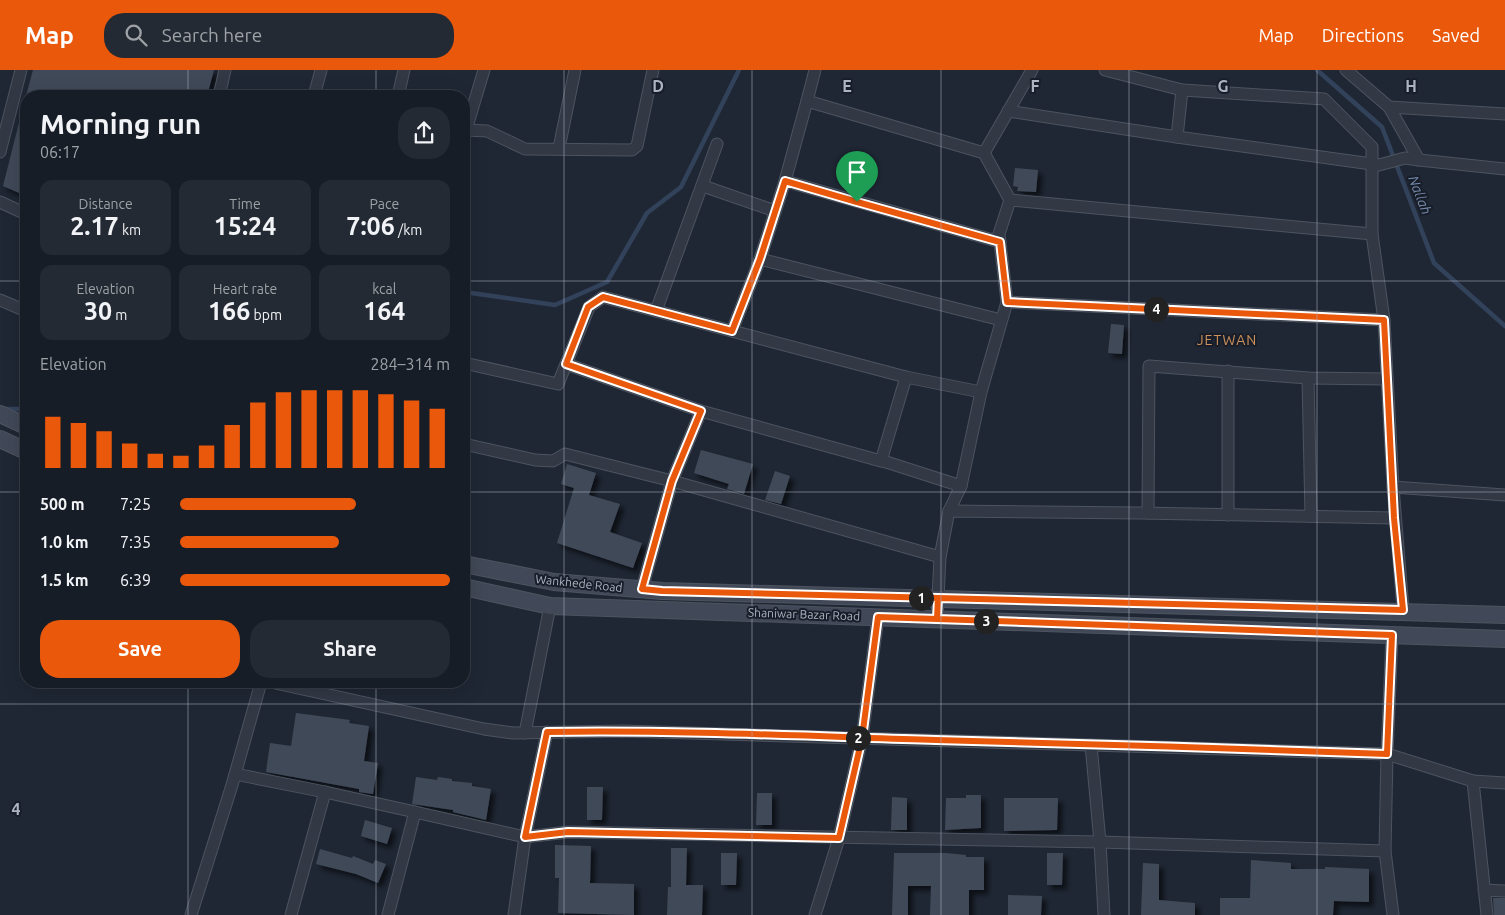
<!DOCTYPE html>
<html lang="en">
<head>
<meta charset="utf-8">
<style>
	:root { --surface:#171d27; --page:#242a33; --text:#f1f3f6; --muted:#9ea2a7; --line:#363b44; --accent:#ea580c }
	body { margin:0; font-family:Ubuntu,sans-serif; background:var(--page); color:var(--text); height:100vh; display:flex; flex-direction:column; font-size:19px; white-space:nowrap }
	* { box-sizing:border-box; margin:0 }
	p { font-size:16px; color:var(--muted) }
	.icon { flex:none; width:28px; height:28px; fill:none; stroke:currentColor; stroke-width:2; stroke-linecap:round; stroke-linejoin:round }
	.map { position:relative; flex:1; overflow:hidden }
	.drawer { position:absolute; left:20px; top:20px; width:450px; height:598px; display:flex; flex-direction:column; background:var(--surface); border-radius:20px; box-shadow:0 5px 20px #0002,0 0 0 1px var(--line) }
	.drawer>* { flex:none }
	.pin { position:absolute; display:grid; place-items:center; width:42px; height:42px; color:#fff; margin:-51px -21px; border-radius:50% 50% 50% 0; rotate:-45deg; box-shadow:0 0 5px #0007 }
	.pin .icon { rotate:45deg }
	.km { position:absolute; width:25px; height:25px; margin:-12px; border-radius:50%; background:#222; color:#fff; font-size:14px; line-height:25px; text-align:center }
	.round { display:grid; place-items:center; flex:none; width:52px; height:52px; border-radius:20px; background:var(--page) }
	.overview { display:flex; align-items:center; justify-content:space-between; height:85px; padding:0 20px }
	h1 { font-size:28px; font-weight:700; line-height:38px }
	.metrics { display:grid; grid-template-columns:repeat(3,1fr); gap:8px; height:85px; padding:5px 20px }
	.metrics div { display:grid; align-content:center; border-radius:12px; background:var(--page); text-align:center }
	.metrics b { font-size:25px; font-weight:700 }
	.metrics small { font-size:14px; font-weight:400 }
	.metrics p { font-size:14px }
	.chart { height:140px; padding:10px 20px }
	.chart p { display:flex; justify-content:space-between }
	.chart svg { width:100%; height:90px; margin-top:5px; stroke:var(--accent); stroke-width:6 }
	.action { display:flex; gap:10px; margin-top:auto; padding:10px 20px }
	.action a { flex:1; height:58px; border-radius:20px; background:var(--accent); color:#fff; font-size:20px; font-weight:700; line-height:58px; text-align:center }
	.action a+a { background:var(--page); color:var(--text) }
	ul { padding:0 20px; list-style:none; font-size:16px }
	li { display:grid; grid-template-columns:80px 60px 1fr; align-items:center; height:38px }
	li i { height:12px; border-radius:6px; background:var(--accent) }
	header { display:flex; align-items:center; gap:30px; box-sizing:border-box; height:70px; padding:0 25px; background:var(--accent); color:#fff }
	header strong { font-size:24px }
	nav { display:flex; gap:28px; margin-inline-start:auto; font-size:18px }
	.search { width:350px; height:45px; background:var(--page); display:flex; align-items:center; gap:12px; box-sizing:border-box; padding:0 18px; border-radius:20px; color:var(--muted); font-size:19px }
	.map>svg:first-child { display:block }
</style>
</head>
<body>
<header>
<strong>Map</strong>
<div class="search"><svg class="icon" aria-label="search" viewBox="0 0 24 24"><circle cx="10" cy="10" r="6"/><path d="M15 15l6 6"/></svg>Search here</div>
<nav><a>Map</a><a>Directions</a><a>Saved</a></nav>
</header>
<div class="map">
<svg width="1505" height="845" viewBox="0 0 1505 845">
	<defs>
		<filter id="shadow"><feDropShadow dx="4.5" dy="4.5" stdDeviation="2.5" flood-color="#0009"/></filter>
	</defs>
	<rect width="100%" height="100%" fill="#1f2734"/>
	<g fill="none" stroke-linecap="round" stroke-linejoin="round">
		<g stroke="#33425b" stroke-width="4.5">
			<polyline points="1317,0 1382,57 1434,193 1505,256"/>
			<polyline points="464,222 555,235 607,212 647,143 681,117 739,0"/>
			<polyline points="4,339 26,339"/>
		</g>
	</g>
	<g fill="#404a59" filter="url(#shadow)">
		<polygon points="33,0 214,0 207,26 26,26"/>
		<polygon points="22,41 26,42 26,126 3,116"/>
		<polygon points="1015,98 1038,100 1036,122 1017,121 1018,117 1013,116"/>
		<polygon points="1111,254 1124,255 1122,284 1108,283"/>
		<polygon points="701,380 753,394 744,424 727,419 729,414 694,403"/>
		<polygon points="567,394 596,403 589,425 620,434 610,462 642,473 633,498 557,473 574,418 561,414"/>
		<polygon points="775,401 790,406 781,434 765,430"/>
		<polygon points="296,643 350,650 349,653 369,656 364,691 378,693 373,724 359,722 359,719 266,702 270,673 291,676"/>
		<polygon points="416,707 437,710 438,707 452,709 452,711 472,713 472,716 491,719 486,750 453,742 453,740 412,734"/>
		<polygon points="587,717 603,717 602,750 587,750"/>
		<polygon points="757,723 772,723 772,755 756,755"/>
		<polygon points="966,725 981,725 981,758 945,760 946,728 966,728"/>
		<polygon points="892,727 907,728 907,760 891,760"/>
		<polygon points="1004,728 1058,728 1057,760 1004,761"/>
		<polygon points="365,750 392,758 387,774 361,766"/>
		<polygon points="555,775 591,776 590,813 634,814 634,845 558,843 559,808 555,808"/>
		<polygon points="671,778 687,778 686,815 703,815 702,845 667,845 668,817 671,817"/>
		<polygon points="320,779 352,788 353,786 373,794 375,790 386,794 378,813 356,804 316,794"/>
		<polygon points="721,783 737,783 736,815 721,815"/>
		<polygon points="894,783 946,783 966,785 966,787 984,787 984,820 969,820 969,845 930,845 931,816 908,816 908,845 892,845"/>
		<polygon points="1047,783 1063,783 1062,815 1047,815"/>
		<polygon points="1251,790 1291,793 1291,799 1325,799 1325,797 1369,799 1369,832 1334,831 1333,845 1220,845 1220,828 1250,828"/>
		<polygon points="1143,793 1159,794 1159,830 1195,833 1195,845 1141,845"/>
		<polygon points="1008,825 1042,826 1041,845 1008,845"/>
		<polygon points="1493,828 1505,828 1505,845 1494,845"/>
	</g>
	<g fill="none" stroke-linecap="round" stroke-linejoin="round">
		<g stroke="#4d5460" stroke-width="13">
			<g id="minor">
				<polyline points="815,0 807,31 984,83 1010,130 999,164 1007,232 981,322 961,416"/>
				<polyline points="1105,0 1182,20 1324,29 1372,77 1372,164 1384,250 1393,417"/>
				<polyline points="1346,0 1389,37 1505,44"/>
				<polyline points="219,26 225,0"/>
				<polyline points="314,26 321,0"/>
				<polyline points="398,26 404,0"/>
				<polyline points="807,31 785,111 1000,172"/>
				<polyline points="1389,37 1419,90 1505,99"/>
				<polyline points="1008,41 1177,67 1379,95 1405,88 1419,90"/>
				<polyline points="466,60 487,61 525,79 632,80 637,76 653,0"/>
				<polyline points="464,61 466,60 484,0"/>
				<polyline points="1177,67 1182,20"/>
				<polyline points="559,78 575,0"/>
				<polyline points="0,82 21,0"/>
				<polyline points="984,83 1032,0"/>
				<polyline points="785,111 760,189 1001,250"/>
				<polyline points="703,116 775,141"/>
				<polyline points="1010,130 1372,164"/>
				<polyline points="0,132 26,144"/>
				<polyline points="0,230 26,241"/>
				<polyline points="1007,232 1384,250"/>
				<polyline points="656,241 717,74"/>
				<polyline points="732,261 760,189"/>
				<polyline points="464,293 558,314 589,237 603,227 906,307 881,391 701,341 566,294"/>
				<polyline points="1228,301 1228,445"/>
				<polyline points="906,307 981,322"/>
				<polyline points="1308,308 1311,446"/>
				<polyline points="464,374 535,390 553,391 565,384 672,411 701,341"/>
				<polyline points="880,390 961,416 949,441"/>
				<polyline points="1148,443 1149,296 1308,308 1387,309"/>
				<polyline points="642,519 672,411 940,487"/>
				<polyline points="1403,540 1393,417 1505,425"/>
				<polyline points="937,549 940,487 949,441 1140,443 1394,448"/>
				<polyline points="1392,565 1387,684 1473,711 1505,713"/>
				<polyline points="525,663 550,536"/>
				<polyline points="1091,675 1100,772 1104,845"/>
				<polyline points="235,704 325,722 291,845"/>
				<polyline points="1473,711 1487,845"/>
				<polyline points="325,722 415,742 388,845"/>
				<polyline points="415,742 525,767 547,662"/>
				<polyline points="1484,820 1505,821"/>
				<polyline points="191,845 232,715 260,616 261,613 266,611 484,659 513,663 624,661 1387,684 1385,781 1393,845"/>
				<polyline points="514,845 525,767 568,762 1100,772 1385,781"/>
				<polyline points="815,845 839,768 862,668 878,547"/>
			</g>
		</g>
		<g stroke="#4d5460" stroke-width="18">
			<g id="secondary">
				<polyline points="0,344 26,356"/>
				<polyline points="0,369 26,381"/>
				<polyline points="464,494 554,512 662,521 1505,545"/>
				<polyline points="464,517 550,536 1505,569"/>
			</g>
		</g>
		<use href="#minor" stroke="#323945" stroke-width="11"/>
		<use href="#secondary" stroke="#414857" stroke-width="16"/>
	</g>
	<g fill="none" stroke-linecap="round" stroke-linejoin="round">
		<g stroke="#fff" stroke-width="10">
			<path id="route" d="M857,132L785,111L760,189L732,261L603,227L588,237L566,294L701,341L672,411L642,519L662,521L938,528L937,549L878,547L862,668L839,768L568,762L525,767L547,662C677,660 806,666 936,670C1086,674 1237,678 1387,684L1392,565L937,549L938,528L1403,540L1394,448L1384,250L1007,232L1000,172L857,132"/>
		</g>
		<use href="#route" stroke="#ea580c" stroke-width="6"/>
	</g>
	<path fill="none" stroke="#acb4c2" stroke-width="1" stroke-opacity="0.55" d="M188,0V26M376,0V26M564,0V845M752,0V845M941,0V845M1129,0V845M1317,0V845M0,211H26M464,211H1505M0,422H26M464,422H1505M188,611V845M376,611V845M0,634H1505"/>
	<g text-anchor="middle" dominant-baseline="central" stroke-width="4" stroke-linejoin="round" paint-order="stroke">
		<g font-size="12" fill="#acb4c2" stroke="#181e29">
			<text transform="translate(579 513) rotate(6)">Wankhede Road</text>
			<text transform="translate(804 544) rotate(2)">Shaniwar Bazar Road</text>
		</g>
		<g font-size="14" font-style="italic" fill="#758aaa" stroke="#181e29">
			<text transform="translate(1420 125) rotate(69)">Nallah</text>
		</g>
		<g font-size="14" letter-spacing="1" fill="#ce915b" stroke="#181e29">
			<text x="1227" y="270">JETWAN</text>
		</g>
	</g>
	<g font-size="16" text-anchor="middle" font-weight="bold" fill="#acb4c2" stroke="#181e29" stroke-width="4" stroke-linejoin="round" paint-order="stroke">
		<text x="658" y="22">D</text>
		<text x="847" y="22">E</text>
		<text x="1035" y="22">F</text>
		<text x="1223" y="22">G</text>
		<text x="1411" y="22">H</text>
		<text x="16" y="745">4</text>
	</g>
</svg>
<div class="pin" style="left:857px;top:132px;background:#1e9e55"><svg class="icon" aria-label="arrive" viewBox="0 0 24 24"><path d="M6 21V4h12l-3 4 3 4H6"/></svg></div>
<b class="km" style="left:921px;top:528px">1</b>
<b class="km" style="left:858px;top:668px">2</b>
<b class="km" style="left:986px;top:551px">3</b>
<b class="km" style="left:1156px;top:239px">4</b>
<section class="drawer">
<div class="overview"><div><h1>Morning run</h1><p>06:17</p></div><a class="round"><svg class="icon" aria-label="share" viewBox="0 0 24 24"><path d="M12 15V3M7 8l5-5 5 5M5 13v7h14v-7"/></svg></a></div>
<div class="metrics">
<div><p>Distance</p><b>2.17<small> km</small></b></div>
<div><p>Time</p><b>15:24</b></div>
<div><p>Pace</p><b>7:06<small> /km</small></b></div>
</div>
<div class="metrics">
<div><p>Elevation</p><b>30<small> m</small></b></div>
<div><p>Heart rate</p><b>166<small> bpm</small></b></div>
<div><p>kcal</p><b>164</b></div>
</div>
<div class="chart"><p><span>Elevation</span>284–314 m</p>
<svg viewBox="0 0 160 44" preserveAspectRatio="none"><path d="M5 44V19M15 44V22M25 44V26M35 44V32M45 44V37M55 44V38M65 44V33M75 44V23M85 44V12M95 44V7M105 44V6M115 44V6M125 44V6M135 44V8M145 44V11M155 44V15"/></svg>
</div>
<ul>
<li><b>500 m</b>7:25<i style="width:65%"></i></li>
<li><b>1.0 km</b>7:35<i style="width:59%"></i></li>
<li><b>1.5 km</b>6:39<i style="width:100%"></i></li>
</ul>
<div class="action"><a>Save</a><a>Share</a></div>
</section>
</div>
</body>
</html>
